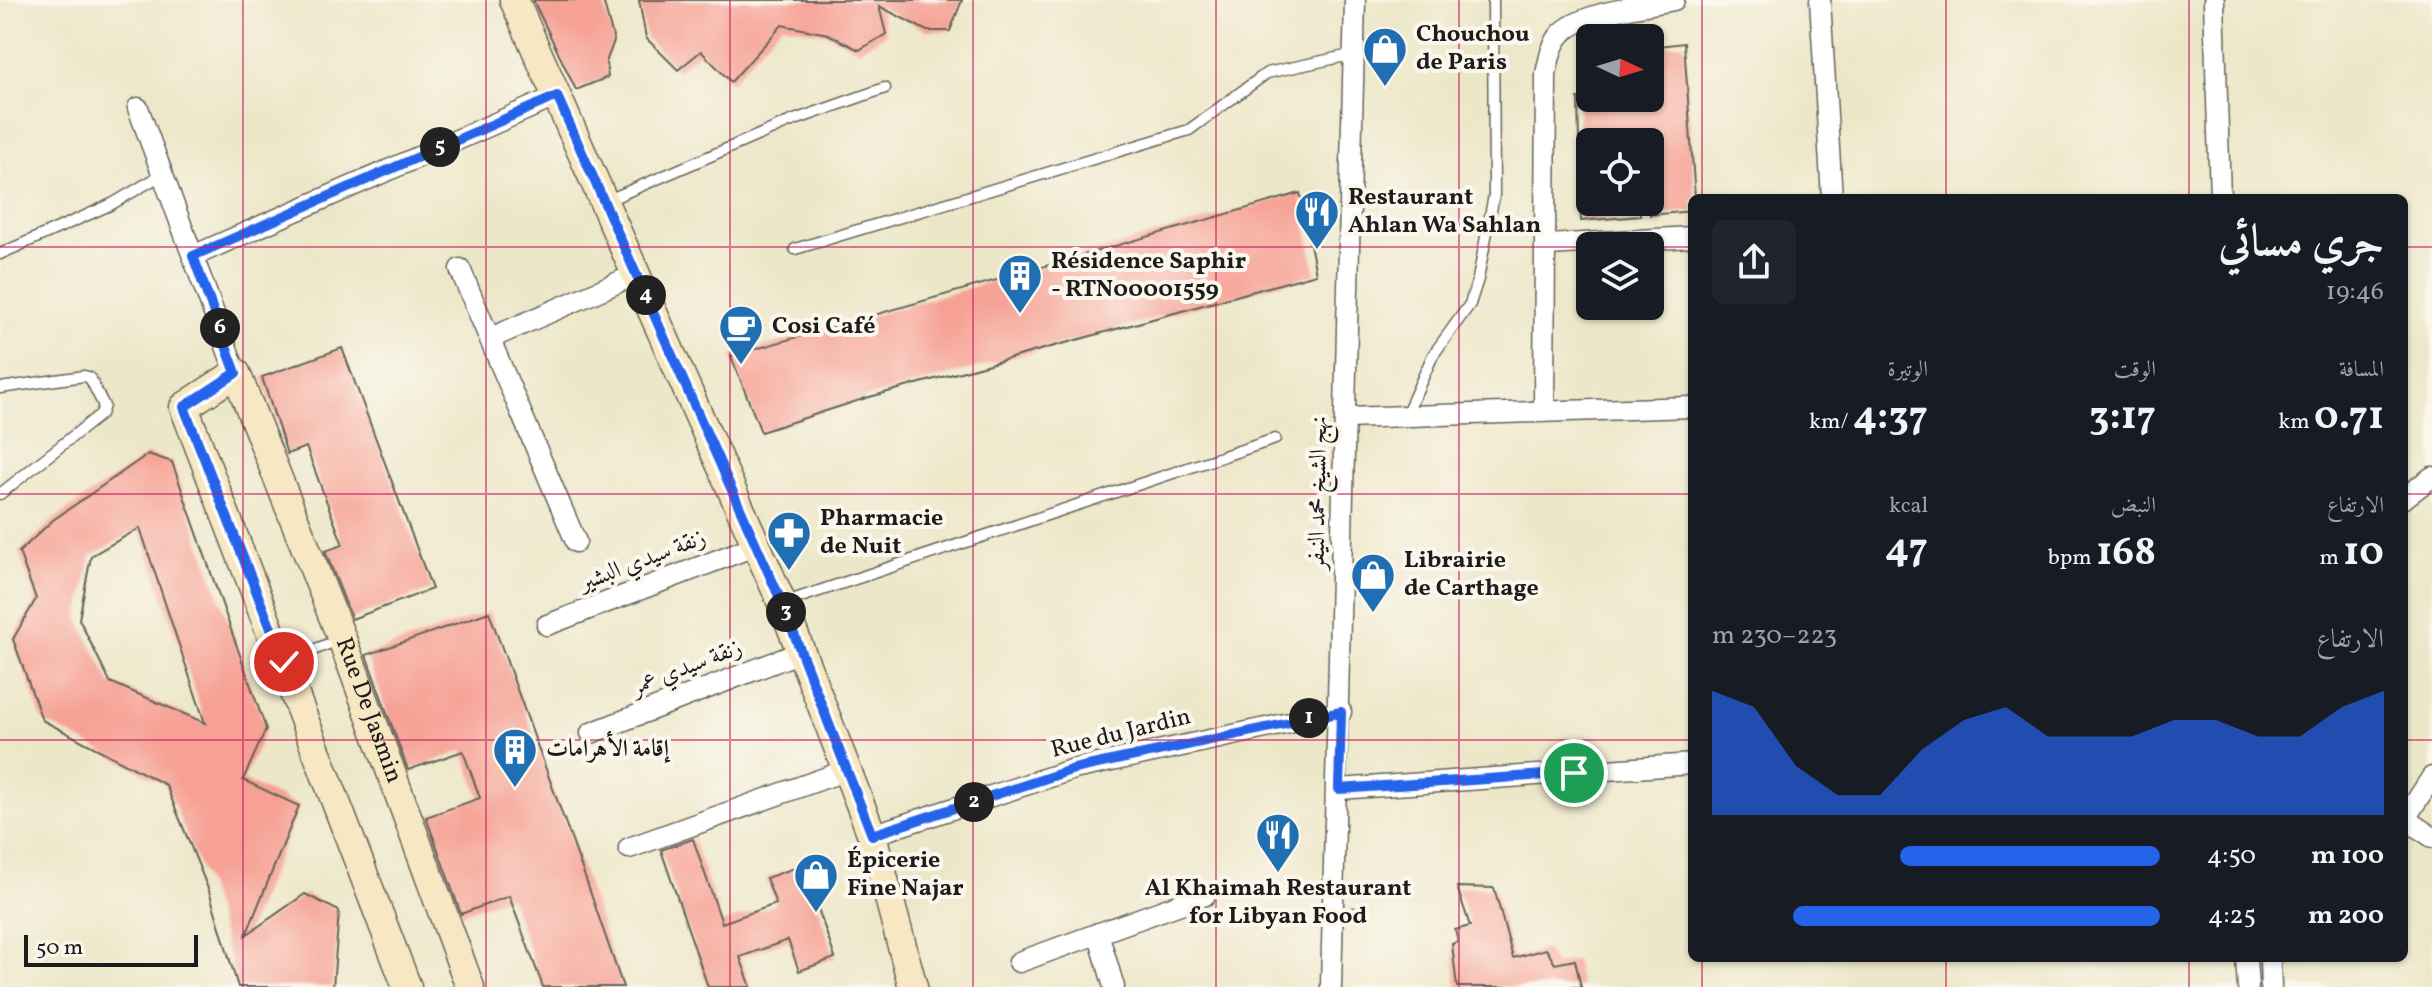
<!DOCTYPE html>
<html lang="ar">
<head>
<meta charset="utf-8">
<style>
	:root { --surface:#171b24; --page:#20242c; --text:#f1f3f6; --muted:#9ea1a6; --accent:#2563eb }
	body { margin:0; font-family:Vollkorn,Amiri,serif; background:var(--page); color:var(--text); direction:rtl; height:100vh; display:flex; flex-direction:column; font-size:30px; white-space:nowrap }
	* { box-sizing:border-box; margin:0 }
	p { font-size:26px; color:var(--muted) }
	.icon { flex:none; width:44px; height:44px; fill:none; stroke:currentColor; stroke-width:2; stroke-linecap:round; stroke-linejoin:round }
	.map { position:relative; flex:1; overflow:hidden; direction:ltr }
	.details { position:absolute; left:1688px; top:194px; width:720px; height:768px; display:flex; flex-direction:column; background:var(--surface); border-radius:12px; box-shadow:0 2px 6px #0004; direction:rtl }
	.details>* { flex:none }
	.needle { width:52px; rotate:94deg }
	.buttons { position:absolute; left:1576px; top:24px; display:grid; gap:16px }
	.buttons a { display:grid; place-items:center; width:88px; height:88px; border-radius:12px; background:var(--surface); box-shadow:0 2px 6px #0004; font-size:40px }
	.scale { position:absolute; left:24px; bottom:20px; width:174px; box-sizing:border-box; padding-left:8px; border:4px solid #1c1c1c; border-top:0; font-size:22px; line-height:28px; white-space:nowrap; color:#1c1c1c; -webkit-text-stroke:6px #fbf7ec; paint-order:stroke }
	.pin { position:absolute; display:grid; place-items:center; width:68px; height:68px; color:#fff; margin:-34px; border:4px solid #fff; border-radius:50%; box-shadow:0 2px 8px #0007 }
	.km { position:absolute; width:40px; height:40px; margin:-20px; border-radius:50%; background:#222; color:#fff; font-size:22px; line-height:40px; text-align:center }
	.round { display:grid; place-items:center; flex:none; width:84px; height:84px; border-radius:12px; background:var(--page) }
	.summary { display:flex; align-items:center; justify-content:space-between; height:136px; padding:0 24px }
	h1 { font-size:44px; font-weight:700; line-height:60px }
	.metrics { display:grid; grid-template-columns:repeat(3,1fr); gap:12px; height:136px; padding:8px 24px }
	.metrics div { display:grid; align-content:center }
	.metrics b { font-size:40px; font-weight:700 }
	.metrics small { font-size:22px; font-weight:400 }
	.metrics p { font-size:22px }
	.chart { height:224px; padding:16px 24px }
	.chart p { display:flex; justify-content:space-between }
	.chart svg { width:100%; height:144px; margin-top:8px; fill:var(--accent); opacity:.7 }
	ul { padding:0 24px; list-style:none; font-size:26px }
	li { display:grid; grid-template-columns:128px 96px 1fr; align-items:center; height:60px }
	li i { height:20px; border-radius:10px; background:var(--accent) }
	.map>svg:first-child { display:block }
</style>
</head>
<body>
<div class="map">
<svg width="2432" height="987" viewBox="0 0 2432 987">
	<rect width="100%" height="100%" fill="#fbf7ec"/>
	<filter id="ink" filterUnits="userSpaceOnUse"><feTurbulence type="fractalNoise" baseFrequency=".0125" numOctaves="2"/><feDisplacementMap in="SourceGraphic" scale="16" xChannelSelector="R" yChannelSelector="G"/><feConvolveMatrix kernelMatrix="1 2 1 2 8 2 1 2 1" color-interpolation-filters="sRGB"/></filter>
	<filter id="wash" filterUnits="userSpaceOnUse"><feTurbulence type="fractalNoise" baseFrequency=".006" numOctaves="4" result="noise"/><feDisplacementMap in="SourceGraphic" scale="32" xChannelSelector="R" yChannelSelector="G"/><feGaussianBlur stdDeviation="1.8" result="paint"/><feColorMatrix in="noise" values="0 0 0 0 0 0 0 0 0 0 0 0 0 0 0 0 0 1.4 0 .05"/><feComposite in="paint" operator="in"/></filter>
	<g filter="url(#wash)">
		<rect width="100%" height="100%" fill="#ede7c9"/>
		<g id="blocks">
			<g fill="#f6a194" fill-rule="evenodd">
				<polygon points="533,0 603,0 614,41 606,62 608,77 576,90"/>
				<polygon points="639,0 962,0 950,31 927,31 879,6 886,34 859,50 828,34 782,25 731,82 701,51 678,70 646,38"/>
				<polygon points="1684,43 1695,198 1692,198 1692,211 1650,215 1650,142 1579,142 1578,98 1650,98 1650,47"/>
				<polygon points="1300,193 1316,274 866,398 761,432 731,356"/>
				<polygon points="1580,202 1639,202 1640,216 1581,221"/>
				<polygon points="342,348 432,589 352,619 325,551 343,545 306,447 287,454 262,377"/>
				<path d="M148,454L172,462L266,729L243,780L299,806L246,935L305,894L339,911L333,987H238L209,891L166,785L42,720L13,639L36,599L19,552L53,520ZM140,528L205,723L110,682L79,619L91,556Z"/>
				<polygon points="489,612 585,877 623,987 543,987 509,896 461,914 426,817 480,798 463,751 408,770 366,655"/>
				<polygon points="693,839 722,923 776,904 766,878 803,865 835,958 799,971 788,940 740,957 751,987 708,987 661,850"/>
				<polygon points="1457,887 1494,888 1513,958 1546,949 1555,964 1575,960 1581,987 1457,987 1452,944 1458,942 1455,930 1470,926"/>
			</g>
		</g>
	</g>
	<g filter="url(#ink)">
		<use href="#blocks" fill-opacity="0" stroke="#656359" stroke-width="2"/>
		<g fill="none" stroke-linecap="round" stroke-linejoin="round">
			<g stroke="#656359" stroke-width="13">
				<g id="lane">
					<polyline points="606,201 789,122 885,88"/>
					<polyline points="795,249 1189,130 1267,73 1355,54"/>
					<polyline points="0,254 112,204 163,174"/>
					<polyline points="0,388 84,376 90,378 104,406 101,414 0,494"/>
					<polyline points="1406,415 1433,355 1470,304 1478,279 1494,195 1493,0"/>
					<polyline points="783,603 1275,439"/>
					<polyline points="285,662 340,639"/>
					<polyline points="1336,914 1363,913"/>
				</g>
			</g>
			<g stroke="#656359" stroke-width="23">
				<g id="street">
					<polyline points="1820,0 1832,198"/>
					<polyline points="2214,0 2220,198"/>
					<polyline points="138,108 236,373"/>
					<polyline points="1547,245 1692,237"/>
					<polyline points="193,256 557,96"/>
					<polyline points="460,269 576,542"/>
					<polyline points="491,338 637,274"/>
					<path d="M1544,409L1546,74C1549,60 1551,45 1561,34C1581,12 1645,6 1674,0"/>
					<polyline points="1346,418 1692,407"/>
					<polyline points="2404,498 2432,477"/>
					<polyline points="547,625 757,545"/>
					<polyline points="591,733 801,652"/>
					<polyline points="1339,789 1692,764"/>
					<polyline points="2405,819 2432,837"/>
					<polyline points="2404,820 2432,777"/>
					<polyline points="872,835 1074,769 1341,712"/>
					<polyline points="629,848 847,770"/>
					<polyline points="1098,933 1114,987"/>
					<polyline points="2246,958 2248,987"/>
					<polyline points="2270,958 2271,987"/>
					<polyline points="1019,962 1205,895"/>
					<polyline points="1331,987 1355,0"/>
				</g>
			</g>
			<g stroke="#656359" stroke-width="31">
				<g id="secondary">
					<polyline points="514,0 782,603 872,835 913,987"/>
					<path id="s1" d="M407,987L184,407L236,373L342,639L470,987"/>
				</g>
			</g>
			<use href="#lane" stroke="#fff" stroke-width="10"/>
			<use href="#street" stroke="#fff" stroke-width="20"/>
			<use href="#secondary" stroke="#f7e8c3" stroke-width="28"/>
		</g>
	</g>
	<g fill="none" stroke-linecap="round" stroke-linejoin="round" filter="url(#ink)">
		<g stroke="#fff" stroke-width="16">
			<polyline id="route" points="284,662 184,407 236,373 193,256 557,96 782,603 872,835 1074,769 1341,712 1339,789 1574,773"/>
		</g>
		<use href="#route" stroke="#2563eb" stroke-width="10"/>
	</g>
	<path fill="none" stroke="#c2185b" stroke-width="2" stroke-opacity="0.55" d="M243,0V987M486,0V987M730,0V987M973,0V987M1216,0V987M1459,0V987M1702,0V198M1946,0V198M2189,0V198M0,247H1590M1650,247H1692M2404,247H2432M0,494H1692M2404,494H2432M0,740H1692M2404,740H2432M1702,958V987M1946,958V987M2189,958V987"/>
	<defs>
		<g id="shop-pin" transform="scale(2.3)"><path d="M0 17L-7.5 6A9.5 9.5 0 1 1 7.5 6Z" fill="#1f6fb2" stroke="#fbf7ec"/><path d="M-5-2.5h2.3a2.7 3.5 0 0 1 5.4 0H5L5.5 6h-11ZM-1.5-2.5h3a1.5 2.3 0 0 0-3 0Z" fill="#fff"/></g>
		<g id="restaurant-pin" transform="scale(2.3)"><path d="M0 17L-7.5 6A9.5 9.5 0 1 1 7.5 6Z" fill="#1f6fb2" stroke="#fbf7ec"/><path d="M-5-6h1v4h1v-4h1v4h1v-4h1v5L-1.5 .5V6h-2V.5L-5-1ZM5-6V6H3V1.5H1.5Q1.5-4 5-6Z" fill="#fff"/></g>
		<g id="building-pin" transform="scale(2.3)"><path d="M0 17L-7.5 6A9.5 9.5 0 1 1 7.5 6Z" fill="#1f6fb2" stroke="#fbf7ec"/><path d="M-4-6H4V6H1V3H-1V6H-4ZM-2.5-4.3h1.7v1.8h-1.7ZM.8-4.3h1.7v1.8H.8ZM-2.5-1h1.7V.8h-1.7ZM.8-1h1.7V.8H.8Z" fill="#fff"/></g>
		<g id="cafe-pin" transform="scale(2.3)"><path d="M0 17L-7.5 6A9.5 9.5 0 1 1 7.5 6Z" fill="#1f6fb2" stroke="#fbf7ec"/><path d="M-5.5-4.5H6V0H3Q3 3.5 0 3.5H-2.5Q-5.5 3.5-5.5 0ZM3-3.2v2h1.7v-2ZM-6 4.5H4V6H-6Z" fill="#fff"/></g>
		<g id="pharmacy-pin" transform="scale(2.3)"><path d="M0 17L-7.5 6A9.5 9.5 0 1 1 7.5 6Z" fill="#1f6fb2" stroke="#fbf7ec"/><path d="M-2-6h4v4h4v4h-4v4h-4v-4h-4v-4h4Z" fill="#fff"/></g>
	</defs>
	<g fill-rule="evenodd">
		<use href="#shop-pin" x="1385" y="49"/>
		<use href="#restaurant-pin" x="1317" y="212"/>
		<use href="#building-pin" x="1020" y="276"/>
		<use href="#cafe-pin" x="741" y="327"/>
		<use href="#pharmacy-pin" x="789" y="533"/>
		<use href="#shop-pin" x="1373" y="575"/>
		<use href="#building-pin" x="515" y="750"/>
		<use href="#restaurant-pin" x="1278" y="835"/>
		<use href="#shop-pin" x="816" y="875"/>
	</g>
	<g text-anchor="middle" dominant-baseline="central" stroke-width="8" stroke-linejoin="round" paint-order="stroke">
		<g font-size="24" font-weight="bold" fill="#1c1c1c" stroke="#fbf7ec" text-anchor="start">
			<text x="1416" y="35">Chouchou<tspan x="1416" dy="28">de Paris</tspan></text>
			<text x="1348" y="198">Restaurant<tspan x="1348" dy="28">Ahlan Wa Sahlan</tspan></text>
			<text x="1051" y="262">Résidence Saphir<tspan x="1051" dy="28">- RTN00001559</tspan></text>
			<text x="772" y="327">Cosi Café</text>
			<text x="820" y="519">Pharmacie<tspan x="820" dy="28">de Nuit</tspan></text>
			<text x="1404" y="561">Librairie<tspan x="1404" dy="28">de Carthage</tspan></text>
			<text x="546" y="750">إقامة الأهرامات</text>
			<text x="847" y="861">Épicerie<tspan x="847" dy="28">Fine Najar</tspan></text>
			<text x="1278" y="889" text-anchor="middle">Al Khaimah Restaurant<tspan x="1278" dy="28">for Libyan Food</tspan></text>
		</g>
		<g font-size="24" fill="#1c1c1c" stroke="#fbf7ec">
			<text transform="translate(1319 493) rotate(-89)">نهج الشيخ محمد النيفر</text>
			<text transform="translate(643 561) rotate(-21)">زنقة سيدي البشير</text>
			<text transform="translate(687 668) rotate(-21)">زنقة سيدي عمر</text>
			<text stroke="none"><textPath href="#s1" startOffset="1046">Rue De Jasmin</textPath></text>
			<text transform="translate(1121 734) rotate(-14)">Rue du Jardin</text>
		</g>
	</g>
</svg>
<div class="buttons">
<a><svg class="needle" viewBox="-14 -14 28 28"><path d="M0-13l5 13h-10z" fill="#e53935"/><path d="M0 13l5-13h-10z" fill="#9ea1a6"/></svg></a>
<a><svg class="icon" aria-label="locate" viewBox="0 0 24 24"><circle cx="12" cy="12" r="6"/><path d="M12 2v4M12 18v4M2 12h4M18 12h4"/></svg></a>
<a><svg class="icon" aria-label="layers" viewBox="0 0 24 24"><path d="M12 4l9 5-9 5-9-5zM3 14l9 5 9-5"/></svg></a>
</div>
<div class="scale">50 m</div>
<div class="pin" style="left:1574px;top:773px;background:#1e9e55"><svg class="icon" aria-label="arrive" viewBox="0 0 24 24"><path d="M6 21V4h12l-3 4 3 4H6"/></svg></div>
<div class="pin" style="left:284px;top:662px;background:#d93025"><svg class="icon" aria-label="check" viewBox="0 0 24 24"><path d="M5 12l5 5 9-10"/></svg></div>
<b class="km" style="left:1309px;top:718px">1</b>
<b class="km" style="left:974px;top:802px">2</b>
<b class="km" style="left:786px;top:612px">3</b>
<b class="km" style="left:646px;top:295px">4</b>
<b class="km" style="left:440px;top:147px">5</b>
<b class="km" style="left:220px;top:328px">6</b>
<section class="details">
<div class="summary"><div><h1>جري مسائي</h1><p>19:46</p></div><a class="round"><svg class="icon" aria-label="share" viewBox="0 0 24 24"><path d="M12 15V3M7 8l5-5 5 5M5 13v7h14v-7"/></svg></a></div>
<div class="metrics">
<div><p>المسافة</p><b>0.71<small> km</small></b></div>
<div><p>الوقت</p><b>3:17</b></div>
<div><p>الوتيرة</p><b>4:37<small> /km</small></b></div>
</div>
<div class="metrics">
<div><p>الارتفاع</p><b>10<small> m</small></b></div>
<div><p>النبض</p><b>168<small> bpm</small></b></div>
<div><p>kcal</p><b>47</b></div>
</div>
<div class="chart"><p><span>الارتفاع</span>223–230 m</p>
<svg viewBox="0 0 160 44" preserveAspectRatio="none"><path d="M0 44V6L10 11L20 29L30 38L40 38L50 24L60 15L70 11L80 20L90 20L100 20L110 15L120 15L130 20L140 20L150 11L160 6V44z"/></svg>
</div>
<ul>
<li><b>100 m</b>4:50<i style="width:58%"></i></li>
<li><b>200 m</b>4:25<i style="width:82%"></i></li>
</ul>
</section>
</div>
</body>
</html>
